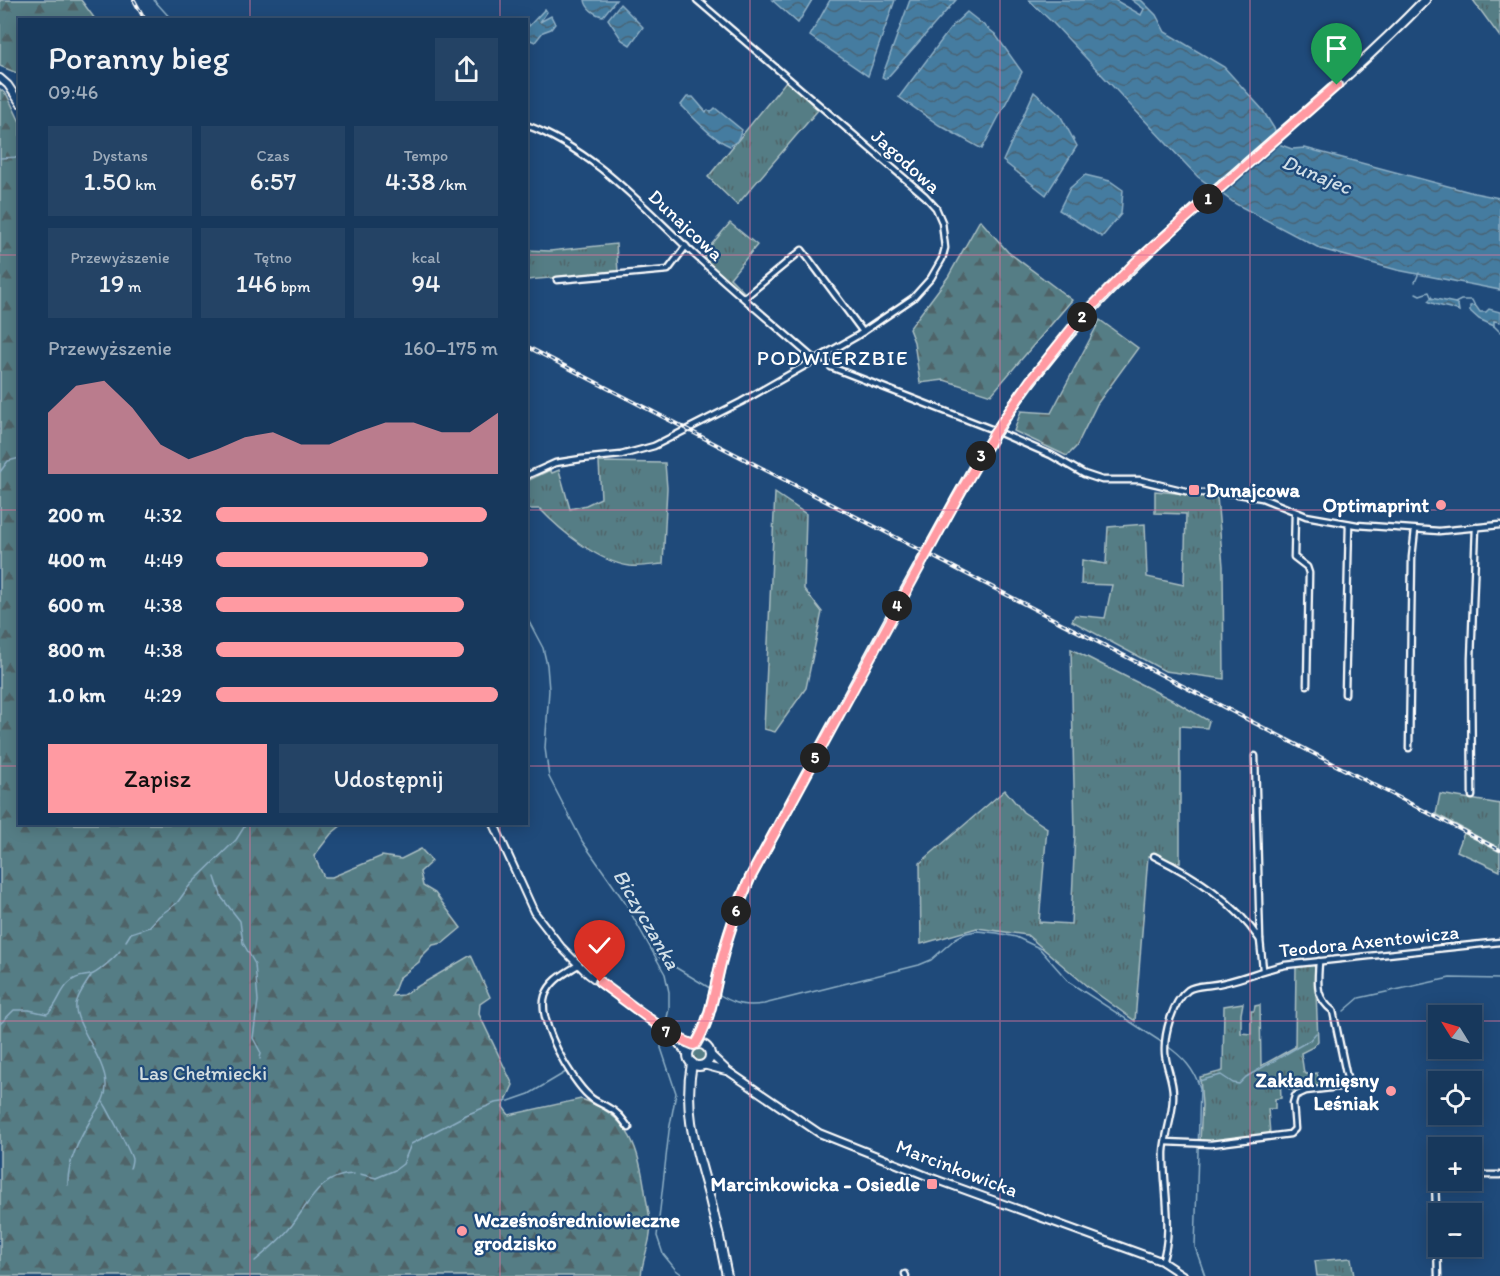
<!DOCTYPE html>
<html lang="pl">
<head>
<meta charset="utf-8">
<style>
	:root { --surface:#17385c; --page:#244365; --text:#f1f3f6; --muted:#9eacbb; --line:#365272; --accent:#ff9aa2 }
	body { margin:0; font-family:Itim,sans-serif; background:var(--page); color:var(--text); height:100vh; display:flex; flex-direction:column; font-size:22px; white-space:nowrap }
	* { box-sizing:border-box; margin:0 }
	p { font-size:20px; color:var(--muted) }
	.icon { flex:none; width:33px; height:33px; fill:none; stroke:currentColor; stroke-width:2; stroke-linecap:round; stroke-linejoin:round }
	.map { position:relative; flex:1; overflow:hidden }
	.drawer { position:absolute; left:18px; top:18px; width:510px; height:807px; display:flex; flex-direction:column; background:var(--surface); border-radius:0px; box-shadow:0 3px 15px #0003,0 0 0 2px var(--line) }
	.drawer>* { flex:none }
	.needle { width:39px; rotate:307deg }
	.controls { position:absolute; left:1428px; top:1005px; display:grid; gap:12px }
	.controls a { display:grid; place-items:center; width:54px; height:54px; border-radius:0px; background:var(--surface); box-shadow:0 3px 15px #0003,0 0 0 2px var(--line); font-size:30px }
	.pin { position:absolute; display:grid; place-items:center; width:51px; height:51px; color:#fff; margin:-62px -26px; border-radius:50% 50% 50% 0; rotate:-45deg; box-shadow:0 0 6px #0007 }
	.pin .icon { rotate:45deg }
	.km { position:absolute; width:30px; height:30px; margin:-15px; border-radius:50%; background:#222; color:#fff; font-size:16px; line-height:30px; text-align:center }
	.round { display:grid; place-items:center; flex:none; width:63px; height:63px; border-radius:0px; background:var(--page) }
	.headline { display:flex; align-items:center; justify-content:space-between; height:102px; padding:0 30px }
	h1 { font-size:33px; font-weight:600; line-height:45px }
	.stats { display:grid; grid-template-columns:repeat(3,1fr); gap:9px; height:102px; padding:6px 30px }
	.stats div { display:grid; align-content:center; border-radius:0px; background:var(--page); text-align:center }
	.stats b { font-size:26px; font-weight:600 }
	.stats small { font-size:16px; font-weight:400 }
	.stats p { font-size:16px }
	.chart { height:168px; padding:12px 30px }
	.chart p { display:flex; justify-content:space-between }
	.chart svg { width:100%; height:108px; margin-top:6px; fill:var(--accent); opacity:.7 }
	.action { display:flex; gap:12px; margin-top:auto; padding:12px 30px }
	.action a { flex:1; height:69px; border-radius:0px; background:var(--accent); color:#111; font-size:24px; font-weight:600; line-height:69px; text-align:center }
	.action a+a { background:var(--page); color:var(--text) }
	ul { padding:0 30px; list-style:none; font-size:20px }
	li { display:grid; grid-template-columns:96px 72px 1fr; align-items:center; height:45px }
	li i { height:15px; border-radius:8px; background:var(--accent) }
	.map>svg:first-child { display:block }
</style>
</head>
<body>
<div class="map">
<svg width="1500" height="1276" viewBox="0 0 1500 1276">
	<defs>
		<pattern id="grass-tufts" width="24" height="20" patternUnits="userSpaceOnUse" patternTransform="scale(1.5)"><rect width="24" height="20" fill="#547d85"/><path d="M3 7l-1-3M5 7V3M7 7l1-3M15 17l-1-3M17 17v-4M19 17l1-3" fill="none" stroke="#506468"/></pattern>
		<pattern id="forest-firs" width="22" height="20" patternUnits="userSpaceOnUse" patternTransform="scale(1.5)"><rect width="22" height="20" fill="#547d85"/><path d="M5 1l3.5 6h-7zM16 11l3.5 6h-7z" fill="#506468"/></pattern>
		<pattern id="water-waves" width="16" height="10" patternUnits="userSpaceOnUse" patternTransform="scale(1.5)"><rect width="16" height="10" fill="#447ca0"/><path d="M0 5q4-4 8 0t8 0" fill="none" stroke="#486476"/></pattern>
	</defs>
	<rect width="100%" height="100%" fill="#1f4a7a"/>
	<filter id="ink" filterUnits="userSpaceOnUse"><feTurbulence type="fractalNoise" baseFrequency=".0167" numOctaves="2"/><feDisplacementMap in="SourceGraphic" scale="12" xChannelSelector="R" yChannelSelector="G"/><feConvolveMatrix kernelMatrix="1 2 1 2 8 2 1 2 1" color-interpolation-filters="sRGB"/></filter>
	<g filter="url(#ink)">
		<g fill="url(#grass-tufts)" stroke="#aabec2" stroke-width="1.5">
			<polygon points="1473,0 1500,0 1500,37"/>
			<polygon points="787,80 818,110 737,205 708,177"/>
			<polygon points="730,223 757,245 730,278 747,295 742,294 705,260 705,252"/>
			<polygon points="616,244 618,272 527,280 527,250 550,251"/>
			<path d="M599,462L665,463L667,488L663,564C652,565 641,567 630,566C598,562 561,531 540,509H527V481L550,470L552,473L559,470L570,509L586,505L601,498Z"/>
			<polygon points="1155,491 1217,497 1223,566 1224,679 1165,671 1072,621 1075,615 1105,618 1112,585 1081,584 1082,560 1106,564 1108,527 1145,524 1147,577 1184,585 1186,514 1155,513"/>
			<polygon points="775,493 806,514 804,589 822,612 806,688 775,732 764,729"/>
			<polygon points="1071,649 1176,702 1209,721 1207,728 1180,726 1180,863 1148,856 1135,1021 1088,987 1027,935 977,928 921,944 920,863 1005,790 1023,812 1047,828 1039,922 1071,924 1075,833"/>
			<polygon points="1440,794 1500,804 1500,849 1436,814"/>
			<polygon points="1464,833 1500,852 1500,871 1457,851"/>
			<polygon points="1312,964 1315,967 1318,1041 1313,1047 1301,1053 1304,1073 1309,1075 1317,1073 1321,1088 1293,1091 1285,1086 1284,1076 1280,1077 1281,1098 1275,1099 1275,1109 1268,1109 1270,1134 1224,1142 1200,1141 1202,1105 1200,1077 1223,1071 1224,1006 1243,1003 1241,1014 1241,1033 1251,1034 1251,1011 1254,1011 1255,1006 1260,1005 1261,1066 1295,1047 1296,967"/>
			<circle cx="700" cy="1055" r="7"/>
			<polygon points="1351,1258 1354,1276 1317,1276 1315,1261"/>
		</g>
		<g fill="url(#forest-firs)" stroke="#aabec2" stroke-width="1.5">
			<polygon points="0,0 81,0 95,19 20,20 19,74 0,66"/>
			<path d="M0,89L7,95L20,122V824H343L331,834L314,856L324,877H332L382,856L401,859L421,849L432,861L420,872L423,886L435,893L461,928L443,943L433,945L421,957L419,962L399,978L392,996L403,995L471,955L490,997L480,1004L479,1014L513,1085L503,1107L509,1115L581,1099C631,1115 640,1151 646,1198C648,1209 652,1223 650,1235C648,1249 642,1262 641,1276H0Z"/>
			<polygon points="980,220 1008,252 1072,300 991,395 944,380 920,383 914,342 909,329 948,277"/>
			<polygon points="1100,320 1138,348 1097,404 1076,447 1067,456 1014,431 1021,411 1051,413"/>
		</g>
		<g fill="url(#water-waves)" stroke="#8fb0c6" stroke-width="1.5">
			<path d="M585,0H616L603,16C595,15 586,8 585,0Z"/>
			<polygon points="772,0 812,0 798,23"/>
			<polygon points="830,0 895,0 868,76 810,36"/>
			<polygon points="910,0 956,0 886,79 882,77"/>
			<polygon points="1029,0 1115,0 1141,15 1144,9 1132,0 1141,0 1156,15 1165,32 1224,67 1262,109 1275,130 1273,142 1292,149 1305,148 1474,193 1500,198 1500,290 1397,270 1321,249 1236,204 1198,177 1054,24"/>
			<polygon points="620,4 643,27 630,45 622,40 608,19"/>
			<polygon points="545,9 547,12 540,22 551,16 555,24 551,29 543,32 535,42 528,39 527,23 529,26"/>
			<polygon points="967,12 995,34 1022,72 982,149 939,125 899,97 953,25"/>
			<polygon points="1034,92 1060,115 1077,146 1046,195 1003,161"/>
			<path d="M687,97H693L706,112L708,110L711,112L715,108L742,130L737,141L730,146C711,138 696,120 681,105Z"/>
			<polygon points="1085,175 1110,181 1123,190 1121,214 1102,237 1059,210 1070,188"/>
			<path d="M1431,298L1455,303L1458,305L1459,311C1449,307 1436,306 1428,301Z"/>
			<polygon points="1475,305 1480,312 1486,312 1489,309 1500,312 1500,322 1494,321 1494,326 1479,319 1470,311 1470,306"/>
		</g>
		<polygon fill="#1f4a7a" points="1278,131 1276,140 1282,143 1221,197 1211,190"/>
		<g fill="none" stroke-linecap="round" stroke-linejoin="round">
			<g stroke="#8fb0c6" stroke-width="1.5">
				<polyline points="154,0 172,20"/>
				<polyline points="0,158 20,157"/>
				<polyline points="1415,282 1419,273"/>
				<polyline points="1416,293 1420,295 1429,292 1432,299"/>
				<polyline points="1455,303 1461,300 1472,300 1475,306"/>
				<polyline points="1494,326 1500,332"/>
				<polyline points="0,472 8,461 20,458"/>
				<polyline points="526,616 543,648 547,665 549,690 545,748 549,777 582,841 624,901 665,974 669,992 669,1009 665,1026"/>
				<polyline points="215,877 222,898 240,921 243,943 255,964 258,1001 253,1038 261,1053 260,1059"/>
				<polyline points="126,941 131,933 149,927 159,916 177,903 190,885 236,840 246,824"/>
				<polyline points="654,951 660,958 713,990"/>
				<path d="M717,993C733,1004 745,1007 764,1004L919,965L931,960L956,938L966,933L977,931L997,933L1016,937L1039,948L1069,982L1163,1043"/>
				<polyline points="1344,1011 1359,998 1450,978 1500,979"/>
				<path d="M0,1024L14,1010H29L47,1014C58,1006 59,992 69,983C76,976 81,977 90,975C96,975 116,956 120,951"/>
				<polyline points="663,1033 661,1048 676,1093 669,1131 657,1236 663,1254 676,1270 684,1276"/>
				<path d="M1167,1046C1183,1057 1194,1069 1200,1088L1195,1247L1205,1276"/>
				<polyline points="1199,1081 1221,1075 1233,1083 1239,1084 1246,1077 1310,1040 1316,1033"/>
				<path d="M103,1102C106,1105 131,1154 132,1159C132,1160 131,1167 130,1168"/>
				<polyline points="360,1174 376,1178 395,1170 403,1164 411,1144 415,1142 466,1115 495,1103 509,1101 529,1094 566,1072"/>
				<path d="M68,1185C67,1163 79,1140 90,1121C97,1109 107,1099 106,1084C105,1058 73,1023 76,1004C78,994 86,984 91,976"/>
				<path d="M255,1261C267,1251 279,1241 289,1229C308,1206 319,1174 354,1174"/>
			</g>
			<g stroke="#fff" stroke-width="9">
				<g id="minor">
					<path d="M526,125C594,150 643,207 695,255C734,291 775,325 815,360"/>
					<polyline points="557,280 668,270 686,246"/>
					<polyline points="744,298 802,250 863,332"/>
					<polyline points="822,356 831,367 991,429 1051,455 1084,474 1102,480 1140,480 1194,493 1232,493 1262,498 1306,516 1357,525 1439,531 1500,525"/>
					<polyline points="526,476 555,463 581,459 621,455 654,446 741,402 815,360 857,336 913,298 931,278 942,259 945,248 942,222 936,208 925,196 697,0"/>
					<polyline points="1295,512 1294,557 1307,567 1309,573 1307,685"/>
					<polyline points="1345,694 1349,524"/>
					<polyline points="1409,748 1412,557 1415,530"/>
					<polyline points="1255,756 1260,940 1263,969"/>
					<polyline points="1472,796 1471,659 1476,527"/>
					<path d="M1154,856C1196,877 1233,900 1260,940"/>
					<path d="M578,965C564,974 551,980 545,996C537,1021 571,1080 589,1096C595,1102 603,1104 609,1108C618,1112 623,1120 629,1128"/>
					<path d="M1166,1142L1211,1144L1290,1134L1295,1129L1293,1103L1295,1096L1306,1091L1347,1086L1348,1083L1333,1011C1314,996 1318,983 1319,961"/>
					<polyline points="1472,1175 1500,1175"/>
					<path d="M1162,1262C1174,1230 1163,1186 1164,1152C1165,1133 1174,1114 1173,1094C1173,1079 1166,1067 1165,1053C1164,1034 1172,1002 1188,990C1194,986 1203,986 1210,985C1237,982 1259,970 1285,965L1500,942"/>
					<polyline points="905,1274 906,1276"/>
					<polyline points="1438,1276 1435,1177 1438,1176"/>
				</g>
			</g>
			<g stroke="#fff" stroke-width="10">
				<g id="tertiary">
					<polyline points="0,78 8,85 20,103"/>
					<polyline points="494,824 534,912 561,947 588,974 671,1035 688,1055"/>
					<polyline points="671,1036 694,1045"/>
					<polyline points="710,1054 728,1071 819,1133 932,1178 1161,1261 1184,1276"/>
					<polyline points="703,1065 726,1071"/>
				</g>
			</g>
			<g stroke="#fff" stroke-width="12">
				<g id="primary">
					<path d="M1015,403C1126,245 1292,138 1425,0"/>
					<path d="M696,1044C712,1017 715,984 723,954C730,928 739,902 750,878L893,613"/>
					<circle cx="699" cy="1055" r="11"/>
					<path d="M692,1063C683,1112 696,1148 709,1195C716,1222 722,1249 727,1276"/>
				</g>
			</g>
			<use href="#minor" stroke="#1f4a7a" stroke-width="4.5"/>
			<use href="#tertiary" stroke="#1f4a7a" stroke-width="6"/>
			<use href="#primary" stroke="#1f4a7a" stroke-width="8"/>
			<g stroke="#fff" stroke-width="4">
				<g id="rail">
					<polyline points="134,0 145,20"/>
					<polyline points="526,346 1500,850"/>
				</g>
			</g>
			<use href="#rail" stroke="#1f4a7a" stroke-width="1.5" stroke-dasharray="4.5" stroke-linecap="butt"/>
			<g stroke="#fff" stroke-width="12" stroke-linecap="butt">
				<polyline id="primary-bridge" points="893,613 975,465 1015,403"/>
			</g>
			<use href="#primary-bridge" stroke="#1f4a7a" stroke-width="8"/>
		</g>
	</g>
	<g fill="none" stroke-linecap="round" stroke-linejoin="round" filter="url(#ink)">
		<g stroke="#fff" stroke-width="12">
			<path id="route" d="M600,982L671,1035L694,1045L696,1044C711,1020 714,990 721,963C728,934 738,905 750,878L956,500L994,434L1030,381L1078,321L1136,262L1337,85"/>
		</g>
		<use href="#route" stroke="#ff9aa2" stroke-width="8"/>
	</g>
	<path fill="none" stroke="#da749d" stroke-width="1.5" stroke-opacity="0.55" d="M250,0V20M500,0V20M750,0V1276M1000,0V1276M1250,0V1276M0,255H20M526,255H1500M0,510H20M526,510H1500M0,766H20M526,766H1500M250,824V1276M500,824V1276M0,1021H1438M1472,1021H1500"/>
	<g fill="#ff9aa2" stroke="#1f4a7a" stroke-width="2">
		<rect x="1188" y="484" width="12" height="12" rx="3"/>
		<circle cx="1441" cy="505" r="6"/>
		<circle cx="1391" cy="1091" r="6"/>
		<rect x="926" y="1178" width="12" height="12" rx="3"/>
		<circle cx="462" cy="1231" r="6"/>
	</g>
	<g text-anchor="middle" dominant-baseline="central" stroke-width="4.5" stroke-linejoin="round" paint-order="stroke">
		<g font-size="20" fill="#fff" stroke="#1f4a7a">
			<text transform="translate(906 161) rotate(42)">Jagodowa</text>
			<text transform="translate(686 225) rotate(43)">Dunajcowa</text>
			<text transform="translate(1369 941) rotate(-6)">Teodora Axentowicza</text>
			<text transform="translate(957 1168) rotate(21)">Marcinkowicka</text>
		</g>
		<g font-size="20" font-weight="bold" fill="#fff" stroke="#1f4a7a" text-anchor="end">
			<text x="1206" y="490" text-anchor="start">Dunajcowa</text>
			<text x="1429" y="505">Optimaprint</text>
			<text x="1379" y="1080">Zakład mięsny<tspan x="1379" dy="23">Leśniak</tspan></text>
			<text x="920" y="1184">Marcinkowicka - Osiedle</text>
			<text x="474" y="1220" text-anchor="start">Wcześnośredniowieczne<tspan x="474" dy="23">grodzisko</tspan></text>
		</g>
		<g font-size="20" fill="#d4dee0" stroke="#1f4a7a">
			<text x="203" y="1073">Las Chełmiecki</text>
		</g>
		<g font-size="21" font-style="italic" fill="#d0dee7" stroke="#1f4a7a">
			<text transform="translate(1317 174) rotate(22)">Dunajec</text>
			<text transform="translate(647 919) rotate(60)">Biczyczanka</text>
		</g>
		<g font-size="21" letter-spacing="1.5" fill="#fff" stroke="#1f4a7a">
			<text x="833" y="357">PODWIERZBIE</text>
		</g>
	</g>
</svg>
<div class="controls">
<a><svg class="needle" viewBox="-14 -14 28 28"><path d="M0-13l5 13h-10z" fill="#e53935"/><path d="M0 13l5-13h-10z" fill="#9eacbb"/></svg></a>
<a><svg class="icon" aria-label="locate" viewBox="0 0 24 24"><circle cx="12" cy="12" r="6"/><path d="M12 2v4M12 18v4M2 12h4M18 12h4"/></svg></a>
<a>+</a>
<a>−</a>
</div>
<div class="pin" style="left:1337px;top:85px;background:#1e9e55"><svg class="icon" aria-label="arrive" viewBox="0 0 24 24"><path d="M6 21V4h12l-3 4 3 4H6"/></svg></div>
<div class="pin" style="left:600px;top:982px;background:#d93025"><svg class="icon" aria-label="check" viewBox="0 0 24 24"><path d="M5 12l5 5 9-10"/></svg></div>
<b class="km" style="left:1208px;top:199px">1</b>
<b class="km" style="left:1082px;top:317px">2</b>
<b class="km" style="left:981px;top:456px">3</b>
<b class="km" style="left:897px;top:606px">4</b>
<b class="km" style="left:815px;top:758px">5</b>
<b class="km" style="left:736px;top:911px">6</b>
<b class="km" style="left:666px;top:1032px">7</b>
<section class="drawer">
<div class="headline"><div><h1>Poranny bieg</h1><p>09:46</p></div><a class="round"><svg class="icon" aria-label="share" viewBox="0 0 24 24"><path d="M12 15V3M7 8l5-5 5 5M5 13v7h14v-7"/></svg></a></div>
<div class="stats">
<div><p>Dystans</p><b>1.50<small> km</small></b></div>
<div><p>Czas</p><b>6:57</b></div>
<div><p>Tempo</p><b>4:38<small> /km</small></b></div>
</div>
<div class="stats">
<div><p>Przewyższenie</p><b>19<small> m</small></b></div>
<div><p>Tętno</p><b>146<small> bpm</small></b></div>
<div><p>kcal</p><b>94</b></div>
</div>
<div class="chart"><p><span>Przewyższenie</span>160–175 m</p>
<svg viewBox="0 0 160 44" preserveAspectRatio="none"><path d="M0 44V19L10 8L20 6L30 17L40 32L50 38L60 34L70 29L80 27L90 32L100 32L110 27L120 23L130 23L140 27L150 27L160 19V44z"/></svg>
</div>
<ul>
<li><b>200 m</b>4:32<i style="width:96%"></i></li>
<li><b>400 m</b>4:49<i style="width:75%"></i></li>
<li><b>600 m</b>4:38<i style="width:88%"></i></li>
<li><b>800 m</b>4:38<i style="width:88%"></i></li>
<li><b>1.0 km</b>4:29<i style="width:100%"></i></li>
</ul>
<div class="action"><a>Zapisz</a><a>Udostępnij</a></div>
</section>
</div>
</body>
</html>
